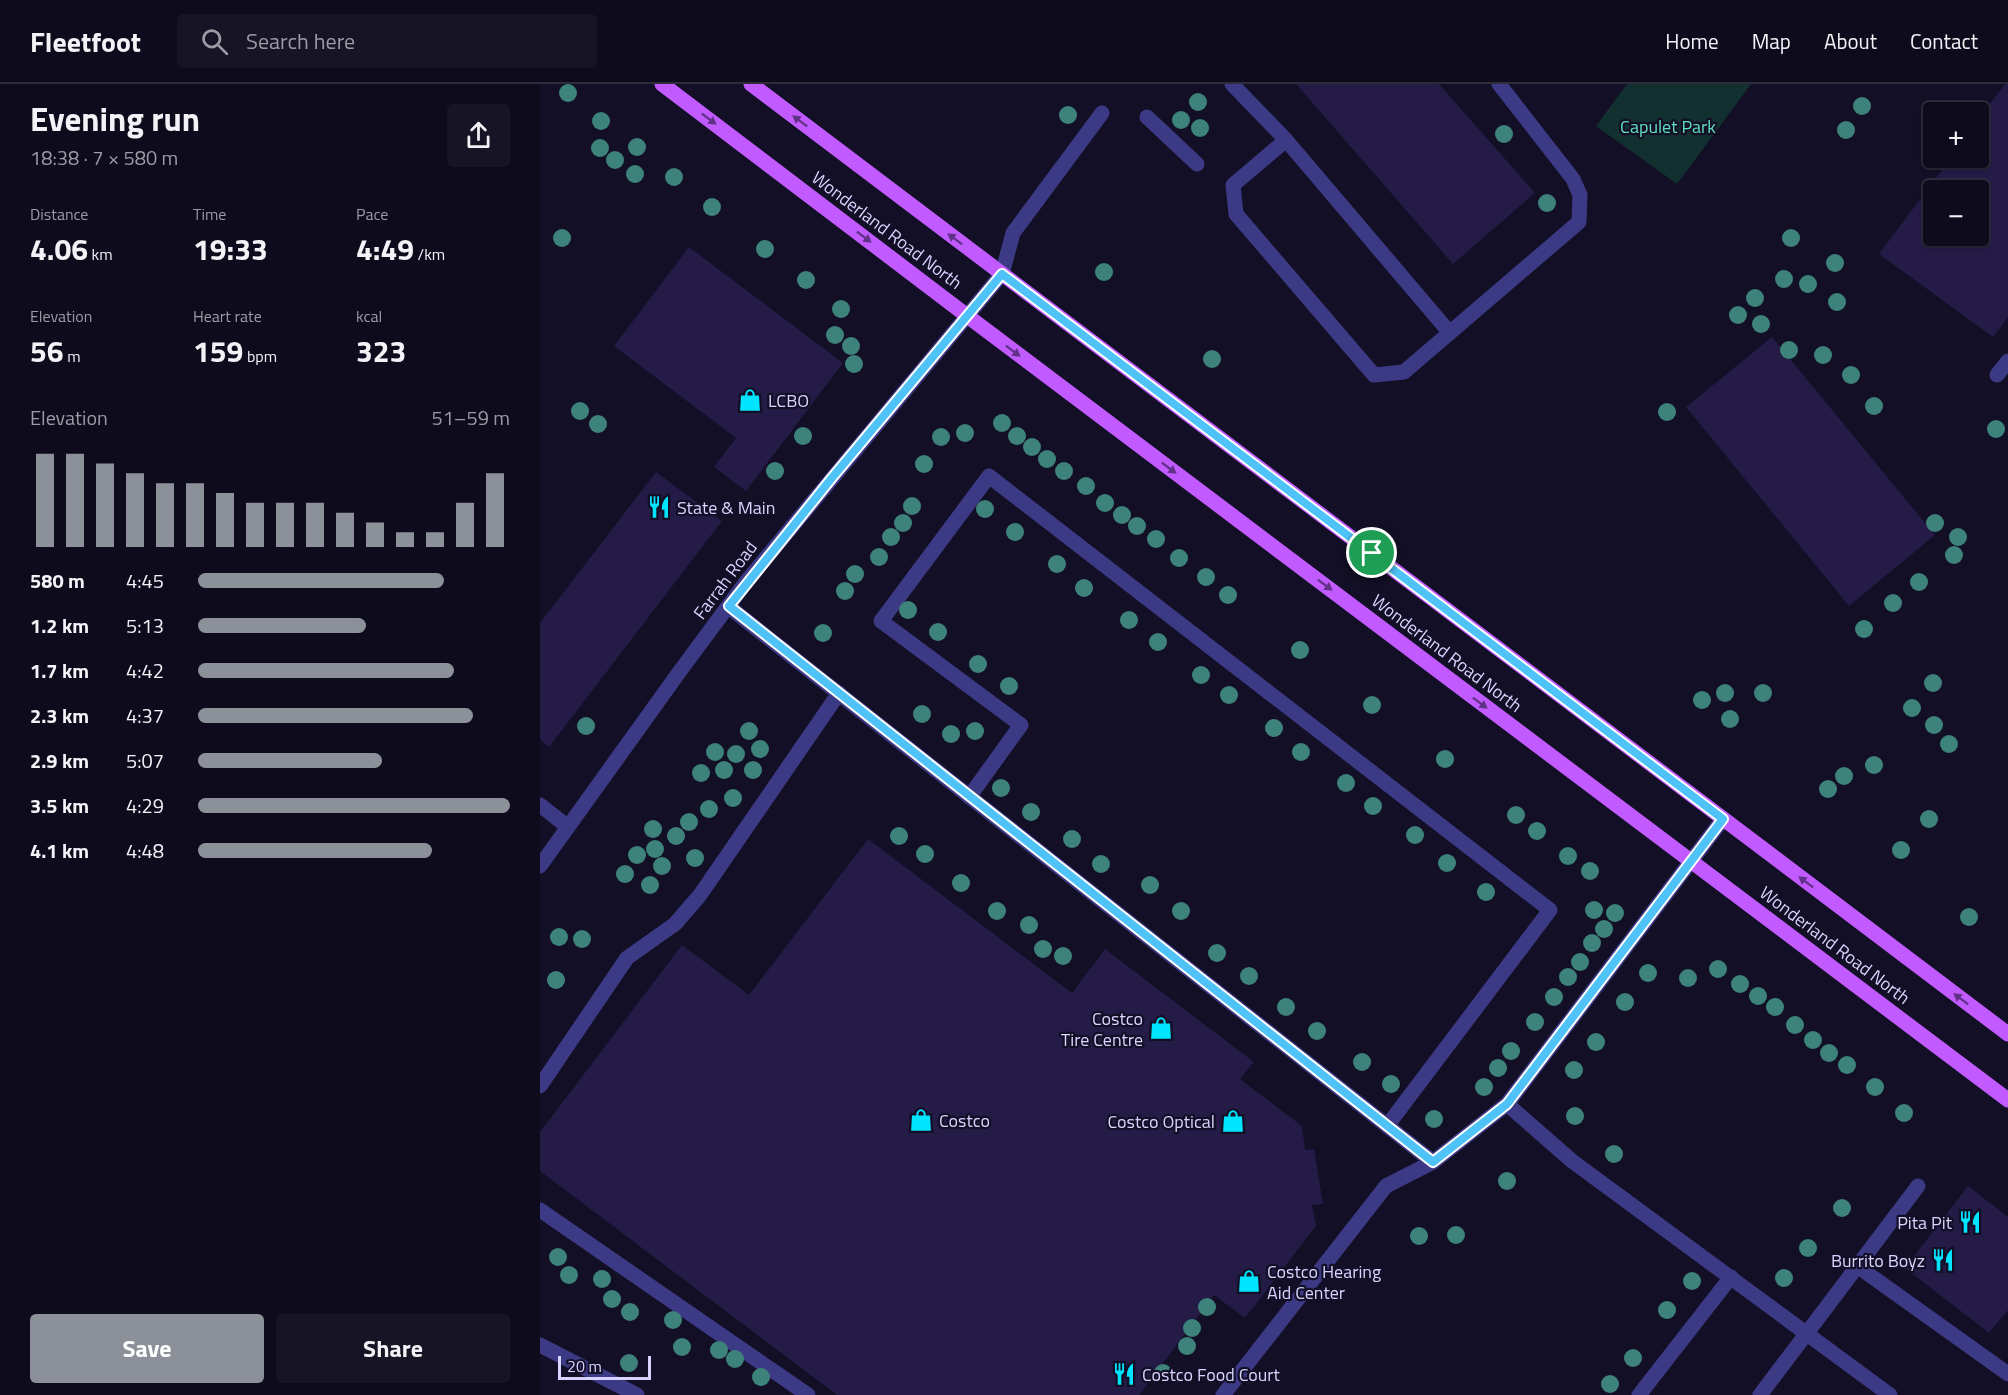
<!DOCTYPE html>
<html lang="en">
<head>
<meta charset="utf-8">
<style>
	:root { --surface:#0e0b1c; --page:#171425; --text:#f1f3f6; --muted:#9b9ba3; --line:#2e2b3b; --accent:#8c9099 }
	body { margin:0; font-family:"Titillium Web",sans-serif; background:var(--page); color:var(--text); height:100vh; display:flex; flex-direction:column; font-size:22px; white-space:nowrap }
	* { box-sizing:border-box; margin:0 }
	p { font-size:20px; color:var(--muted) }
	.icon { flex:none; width:33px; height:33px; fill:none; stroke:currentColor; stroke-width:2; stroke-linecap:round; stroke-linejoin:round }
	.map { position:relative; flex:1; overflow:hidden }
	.drawer { display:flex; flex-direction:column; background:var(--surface); width:540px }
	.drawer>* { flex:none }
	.fabs { position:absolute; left:1383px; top:18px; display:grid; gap:12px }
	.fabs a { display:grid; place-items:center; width:66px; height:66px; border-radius:6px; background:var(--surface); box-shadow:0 2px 4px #0004,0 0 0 2px var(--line); font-size:30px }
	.scale { position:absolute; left:18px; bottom:15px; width:93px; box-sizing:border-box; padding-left:6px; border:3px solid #d9d4ff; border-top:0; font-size:16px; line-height:21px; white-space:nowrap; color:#d9d4ff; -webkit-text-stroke:4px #130f26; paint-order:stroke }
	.pin { position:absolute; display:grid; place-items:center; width:51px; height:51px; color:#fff; margin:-26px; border:3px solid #fff; border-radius:50%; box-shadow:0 2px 6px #0007 }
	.round { display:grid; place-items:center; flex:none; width:63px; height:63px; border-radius:6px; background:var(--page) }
	.overview { display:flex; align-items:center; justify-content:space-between; height:102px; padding:0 30px }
	h1 { font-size:33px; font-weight:700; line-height:45px }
	.stats { display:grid; grid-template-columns:repeat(3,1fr); gap:9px; height:102px; padding:6px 30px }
	.stats div { display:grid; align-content:center }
	.stats b { font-size:30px; font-weight:700 }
	.stats small { font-size:16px; font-weight:400 }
	.stats p { font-size:16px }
	.chart { height:168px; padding:12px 30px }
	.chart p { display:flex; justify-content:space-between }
	.chart svg { width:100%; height:108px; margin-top:6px; stroke:var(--accent); stroke-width:6 }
	.primary-button { display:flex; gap:12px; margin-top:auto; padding:12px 30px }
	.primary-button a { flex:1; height:69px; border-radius:6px; background:var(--accent); color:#fff; font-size:24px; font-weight:700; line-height:69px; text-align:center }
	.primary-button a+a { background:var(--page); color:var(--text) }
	ul { padding:0 30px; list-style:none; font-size:20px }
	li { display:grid; grid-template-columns:96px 72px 1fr; align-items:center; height:45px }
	li i { height:15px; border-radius:8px; background:var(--accent) }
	header { display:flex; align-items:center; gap:36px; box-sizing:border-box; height:84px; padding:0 30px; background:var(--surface); border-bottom:2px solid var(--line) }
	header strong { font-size:28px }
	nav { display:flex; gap:33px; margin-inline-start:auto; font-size:21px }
	.search { width:420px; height:54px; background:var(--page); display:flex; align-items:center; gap:15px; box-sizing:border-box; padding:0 21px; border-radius:6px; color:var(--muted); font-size:22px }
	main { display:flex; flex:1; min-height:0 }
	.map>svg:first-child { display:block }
</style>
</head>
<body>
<header>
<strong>Fleetfoot</strong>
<div class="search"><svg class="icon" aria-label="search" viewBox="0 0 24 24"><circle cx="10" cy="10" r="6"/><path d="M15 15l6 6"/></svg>Search here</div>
<nav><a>Home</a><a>Map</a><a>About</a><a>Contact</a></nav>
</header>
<main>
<section class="drawer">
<div class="overview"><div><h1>Evening run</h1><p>18:38 · 7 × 580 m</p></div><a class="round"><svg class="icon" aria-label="share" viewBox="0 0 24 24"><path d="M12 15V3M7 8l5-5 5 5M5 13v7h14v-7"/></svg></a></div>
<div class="stats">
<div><p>Distance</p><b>4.06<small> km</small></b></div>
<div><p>Time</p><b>19:33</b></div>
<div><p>Pace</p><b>4:49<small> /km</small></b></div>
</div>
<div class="stats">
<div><p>Elevation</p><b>56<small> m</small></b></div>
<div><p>Heart rate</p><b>159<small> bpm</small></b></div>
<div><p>kcal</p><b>323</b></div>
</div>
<div class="chart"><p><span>Elevation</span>51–59 m</p>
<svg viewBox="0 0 160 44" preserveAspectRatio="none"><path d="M5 44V6M15 44V6M25 44V10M35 44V14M45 44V18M55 44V18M65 44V22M75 44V26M85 44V26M95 44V26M105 44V30M115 44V34M125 44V38M135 44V38M145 44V26M155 44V14"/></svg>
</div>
<ul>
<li><b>580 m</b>4:45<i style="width:79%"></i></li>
<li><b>1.2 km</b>5:13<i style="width:54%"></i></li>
<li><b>1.7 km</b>4:42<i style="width:82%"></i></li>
<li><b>2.3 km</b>4:37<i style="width:88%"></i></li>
<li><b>2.9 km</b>5:07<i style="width:59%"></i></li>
<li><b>3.5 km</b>4:29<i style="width:100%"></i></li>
<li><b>4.1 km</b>4:48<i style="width:75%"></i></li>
</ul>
<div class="primary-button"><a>Save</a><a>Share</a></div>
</section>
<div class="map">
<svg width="1468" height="1311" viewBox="0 0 1468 1311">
	<rect width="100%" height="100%" fill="#130f26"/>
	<polygon fill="#12302f" points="1087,0 1211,0 1137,100 1056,42"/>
	<g fill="#241b47" fill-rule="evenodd">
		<polygon points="756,0 899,0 995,109 913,180"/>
		<path d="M1465,0H1468V233L1453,253L1339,170L1411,74H1438V36ZM1394,106H1438V152H1394Z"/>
		<polygon points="149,163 303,279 206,407 174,383 196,354 74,262"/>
		<polygon points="1232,253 1395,451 1309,522 1146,323"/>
		<polygon points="116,388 182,437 9,663 0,655 0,539"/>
		<polygon points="328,755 532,909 565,865 714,978 700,995 762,1042 765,1066 774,1065 783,1120 772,1121 776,1142 705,1234 674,1211 599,1311 297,1311 0,1087 0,1048 142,861 209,911"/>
		<polygon points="1428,1102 1468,1133 1468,1226 1449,1249 1365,1184"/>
	</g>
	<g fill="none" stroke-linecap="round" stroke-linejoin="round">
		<g stroke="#3d3a85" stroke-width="15">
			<polyline points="692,0 746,56"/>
			<polyline points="607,33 657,80"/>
			<polyline points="462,190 473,149 562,29"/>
			<polyline points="910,249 746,56 693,101 696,130 834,291 864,288 1039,138 1040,111 1033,95 959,0"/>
			<polyline points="1457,291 1468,277"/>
			<polyline points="189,523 893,1078"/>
			<polyline points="429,713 481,641 341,537 449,392 1010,826 847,1042"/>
			<polyline points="0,721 28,743"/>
			<polyline points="0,1002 87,874 135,840 160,811 299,609"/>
			<polyline points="967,1020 1032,1077 1350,1311"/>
			<polyline points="0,1126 268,1311"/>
			<polyline points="1317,1182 1468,1290"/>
			<polyline points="683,1311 846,1102 893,1078 967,1020 1183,735"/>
			<polyline points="1099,1311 1191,1193"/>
			<polyline points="1220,1311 1378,1102"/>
		</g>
		<g stroke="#3d3a85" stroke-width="15">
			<polyline points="0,782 140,587 206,498 462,190"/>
			<polyline points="0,1261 97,1311"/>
		</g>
		<g stroke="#c25bff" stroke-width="15">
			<polyline points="122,0 426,231 1468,1016"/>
			<polyline points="211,0 1468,950"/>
		</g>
	</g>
	<g fill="#3d827b">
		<circle cx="28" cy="9" r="9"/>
		<circle cx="658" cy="18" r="9"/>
		<circle cx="1322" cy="22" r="9"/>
		<circle cx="528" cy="31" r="9"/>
		<circle cx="641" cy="36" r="9"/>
		<circle cx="61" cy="37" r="9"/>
		<circle cx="660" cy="44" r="9"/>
		<circle cx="1306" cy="46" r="9"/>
		<circle cx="964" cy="50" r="9"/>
		<circle cx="97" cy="63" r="9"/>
		<circle cx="60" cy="64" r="9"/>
		<circle cx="75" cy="76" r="9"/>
		<circle cx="95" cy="90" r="9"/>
		<circle cx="134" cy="93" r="9"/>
		<circle cx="1007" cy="119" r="9"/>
		<circle cx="172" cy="123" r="9"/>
		<circle cx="22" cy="154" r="9"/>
		<circle cx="1251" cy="154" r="9"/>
		<circle cx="225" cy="165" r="9"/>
		<circle cx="1295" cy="179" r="9"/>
		<circle cx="564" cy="188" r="9"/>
		<circle cx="1244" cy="195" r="9"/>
		<circle cx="266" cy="196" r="9"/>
		<circle cx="1268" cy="200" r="9"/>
		<circle cx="1215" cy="214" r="9"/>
		<circle cx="1297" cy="218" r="9"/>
		<circle cx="301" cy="225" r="9"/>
		<circle cx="1198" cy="231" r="9"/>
		<circle cx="1221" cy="240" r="9"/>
		<circle cx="295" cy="251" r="9"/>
		<circle cx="311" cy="262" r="9"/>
		<circle cx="1249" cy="266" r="9"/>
		<circle cx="1283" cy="271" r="9"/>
		<circle cx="672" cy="275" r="9"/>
		<circle cx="314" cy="280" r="9"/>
		<circle cx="1311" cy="291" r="9"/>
		<circle cx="1334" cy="322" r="9"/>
		<circle cx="40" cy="327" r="9"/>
		<circle cx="1127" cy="328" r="9"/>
		<circle cx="462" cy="339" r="9"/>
		<circle cx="58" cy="340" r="9"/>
		<circle cx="1456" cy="345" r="9"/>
		<circle cx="425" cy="349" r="9"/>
		<circle cx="263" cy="352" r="9"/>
		<circle cx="477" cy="352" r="9"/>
		<circle cx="401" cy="353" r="9"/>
		<circle cx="492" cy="363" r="9"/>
		<circle cx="507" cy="375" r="9"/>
		<circle cx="384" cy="380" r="9"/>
		<circle cx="235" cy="387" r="9"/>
		<circle cx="524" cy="387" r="9"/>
		<circle cx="546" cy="402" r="9"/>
		<circle cx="565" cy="419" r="9"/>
		<circle cx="372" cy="422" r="9"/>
		<circle cx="445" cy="425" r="9"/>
		<circle cx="582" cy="431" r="9"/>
		<circle cx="363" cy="439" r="9"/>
		<circle cx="1395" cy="439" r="9"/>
		<circle cx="597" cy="442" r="9"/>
		<circle cx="475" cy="448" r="9"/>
		<circle cx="351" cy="453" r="9"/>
		<circle cx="1418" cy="453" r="9"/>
		<circle cx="616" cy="455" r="9"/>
		<circle cx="1414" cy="471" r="9"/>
		<circle cx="339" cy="473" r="9"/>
		<circle cx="639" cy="474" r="9"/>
		<circle cx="517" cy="480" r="9"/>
		<circle cx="315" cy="490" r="9"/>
		<circle cx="666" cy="493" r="9"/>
		<circle cx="1379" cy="498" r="9"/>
		<circle cx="544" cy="504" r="9"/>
		<circle cx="305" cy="507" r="9"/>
		<circle cx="688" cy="511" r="9"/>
		<circle cx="1353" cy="519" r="9"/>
		<circle cx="368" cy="526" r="9"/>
		<circle cx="589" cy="536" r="9"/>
		<circle cx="1324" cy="545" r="9"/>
		<circle cx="398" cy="548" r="9"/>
		<circle cx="283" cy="549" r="9"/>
		<circle cx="618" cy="558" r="9"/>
		<circle cx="760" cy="566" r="9"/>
		<circle cx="438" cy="580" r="9"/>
		<circle cx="661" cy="591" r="9"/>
		<circle cx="1393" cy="599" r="9"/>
		<circle cx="469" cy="602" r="9"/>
		<circle cx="1185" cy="609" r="9"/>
		<circle cx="1223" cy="609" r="9"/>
		<circle cx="689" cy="611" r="9"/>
		<circle cx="1162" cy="616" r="9"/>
		<circle cx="832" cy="621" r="9"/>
		<circle cx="1372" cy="624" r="9"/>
		<circle cx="382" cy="630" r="9"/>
		<circle cx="1190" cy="635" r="9"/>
		<circle cx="1394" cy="641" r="9"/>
		<circle cx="46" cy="642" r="9"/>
		<circle cx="734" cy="644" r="9"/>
		<circle cx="209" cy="647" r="9"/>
		<circle cx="435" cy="647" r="9"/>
		<circle cx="411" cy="650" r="9"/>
		<circle cx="1409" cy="660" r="9"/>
		<circle cx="220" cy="665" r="9"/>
		<circle cx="175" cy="668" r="9"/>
		<circle cx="761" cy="668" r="9"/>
		<circle cx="196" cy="670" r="9"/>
		<circle cx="905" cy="675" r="9"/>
		<circle cx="1334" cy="681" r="9"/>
		<circle cx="184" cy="686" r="9"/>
		<circle cx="213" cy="686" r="9"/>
		<circle cx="161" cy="689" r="9"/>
		<circle cx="1304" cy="692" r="9"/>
		<circle cx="806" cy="699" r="9"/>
		<circle cx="461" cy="704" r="9"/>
		<circle cx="1288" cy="705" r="9"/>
		<circle cx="193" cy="714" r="9"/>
		<circle cx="833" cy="722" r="9"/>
		<circle cx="169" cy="725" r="9"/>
		<circle cx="491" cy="728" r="9"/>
		<circle cx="976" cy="731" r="9"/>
		<circle cx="1389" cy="735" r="9"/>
		<circle cx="149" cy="738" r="9"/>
		<circle cx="113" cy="745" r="9"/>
		<circle cx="997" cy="747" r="9"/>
		<circle cx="875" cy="751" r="9"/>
		<circle cx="136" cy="752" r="9"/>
		<circle cx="359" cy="752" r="9"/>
		<circle cx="532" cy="755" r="9"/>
		<circle cx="115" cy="765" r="9"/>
		<circle cx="1361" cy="766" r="9"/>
		<circle cx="385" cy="770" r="9"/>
		<circle cx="97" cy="771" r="9"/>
		<circle cx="1028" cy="772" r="9"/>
		<circle cx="155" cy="774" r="9"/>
		<circle cx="907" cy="779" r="9"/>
		<circle cx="561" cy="780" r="9"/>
		<circle cx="122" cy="782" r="9"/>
		<circle cx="1050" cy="787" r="9"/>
		<circle cx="85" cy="790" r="9"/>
		<circle cx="421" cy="799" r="9"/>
		<circle cx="110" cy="801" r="9"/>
		<circle cx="610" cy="801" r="9"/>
		<circle cx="946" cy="808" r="9"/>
		<circle cx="1054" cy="826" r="9"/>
		<circle cx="457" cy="827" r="9"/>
		<circle cx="641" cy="827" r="9"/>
		<circle cx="1075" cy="829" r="9"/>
		<circle cx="1429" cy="833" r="9"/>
		<circle cx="489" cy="841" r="9"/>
		<circle cx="1064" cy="845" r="9"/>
		<circle cx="19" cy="853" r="9"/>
		<circle cx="42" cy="855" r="9"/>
		<circle cx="1052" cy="859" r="9"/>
		<circle cx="503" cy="865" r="9"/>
		<circle cx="677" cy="869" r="9"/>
		<circle cx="523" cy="872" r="9"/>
		<circle cx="1040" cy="878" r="9"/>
		<circle cx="1178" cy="885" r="9"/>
		<circle cx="1108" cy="889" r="9"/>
		<circle cx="709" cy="892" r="9"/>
		<circle cx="1028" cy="893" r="9"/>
		<circle cx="1148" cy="894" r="9"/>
		<circle cx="16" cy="896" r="9"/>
		<circle cx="1200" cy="900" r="9"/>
		<circle cx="1218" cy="912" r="9"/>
		<circle cx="1014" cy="913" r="9"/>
		<circle cx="1085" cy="918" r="9"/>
		<circle cx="746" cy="923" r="9"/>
		<circle cx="1235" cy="923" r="9"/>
		<circle cx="995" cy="938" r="9"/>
		<circle cx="1255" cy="941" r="9"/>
		<circle cx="777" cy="947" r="9"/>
		<circle cx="1273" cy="956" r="9"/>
		<circle cx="1056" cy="958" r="9"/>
		<circle cx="971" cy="967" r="9"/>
		<circle cx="1289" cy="969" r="9"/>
		<circle cx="822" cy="978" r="9"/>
		<circle cx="1307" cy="981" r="9"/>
		<circle cx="958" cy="984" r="9"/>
		<circle cx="1034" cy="986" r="9"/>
		<circle cx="851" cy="1000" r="9"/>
		<circle cx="944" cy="1003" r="9"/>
		<circle cx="1335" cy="1003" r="9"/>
		<circle cx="1364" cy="1029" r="9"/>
		<circle cx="1035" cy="1032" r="9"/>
		<circle cx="894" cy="1035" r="9"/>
		<circle cx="1074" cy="1070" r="9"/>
		<circle cx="967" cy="1097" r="9"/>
		<circle cx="1302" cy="1124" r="9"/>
		<circle cx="916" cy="1151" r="9"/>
		<circle cx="879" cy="1152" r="9"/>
		<circle cx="1268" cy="1164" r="9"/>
		<circle cx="18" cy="1173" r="9"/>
		<circle cx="29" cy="1191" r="9"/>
		<circle cx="1244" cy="1194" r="9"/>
		<circle cx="62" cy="1195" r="9"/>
		<circle cx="1152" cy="1197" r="9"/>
		<circle cx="72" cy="1215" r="9"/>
		<circle cx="667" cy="1223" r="9"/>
		<circle cx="1127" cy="1226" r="9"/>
		<circle cx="90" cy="1228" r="9"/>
		<circle cx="133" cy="1236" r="9"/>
		<circle cx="652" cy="1244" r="9"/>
		<circle cx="647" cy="1262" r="9"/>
		<circle cx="142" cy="1263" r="9"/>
		<circle cx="179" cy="1266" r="9"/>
		<circle cx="1093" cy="1274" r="9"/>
		<circle cx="195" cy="1275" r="9"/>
		<circle cx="89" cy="1279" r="9"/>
		<circle cx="623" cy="1289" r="9"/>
		<circle cx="221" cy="1293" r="9"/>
		<circle cx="1070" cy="1300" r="9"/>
	</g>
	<defs><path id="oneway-solid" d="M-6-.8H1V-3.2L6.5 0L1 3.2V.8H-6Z" transform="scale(1.5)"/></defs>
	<g fill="#623188">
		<use href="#oneway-solid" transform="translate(169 35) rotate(37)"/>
		<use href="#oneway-solid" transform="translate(260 37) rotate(-143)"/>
		<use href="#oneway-solid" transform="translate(324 153) rotate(37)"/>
		<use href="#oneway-solid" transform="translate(415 155) rotate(-143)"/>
		<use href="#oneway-solid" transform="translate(473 267) rotate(37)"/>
		<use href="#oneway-solid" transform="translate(629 384) rotate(37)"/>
		<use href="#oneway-solid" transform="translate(785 501) rotate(37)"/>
		<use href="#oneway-solid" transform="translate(940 619) rotate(37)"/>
		<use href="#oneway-solid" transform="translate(1266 798) rotate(-143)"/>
		<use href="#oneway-solid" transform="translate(1421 915) rotate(-143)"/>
	</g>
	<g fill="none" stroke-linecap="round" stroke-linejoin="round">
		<g stroke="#fff" stroke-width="12">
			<polygon id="route" points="462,190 1183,735 967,1020 893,1078 189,522 291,395"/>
		</g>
		<use href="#route" stroke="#4fc3f7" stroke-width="8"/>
	</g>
	<defs>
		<g id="shop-bare" transform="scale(1.8)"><path d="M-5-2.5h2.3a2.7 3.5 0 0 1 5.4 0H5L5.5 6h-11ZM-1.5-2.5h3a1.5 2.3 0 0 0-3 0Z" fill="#00e5ff" stroke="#130f26" stroke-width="2.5" paint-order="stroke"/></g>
		<g id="restaurant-bare" transform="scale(1.8)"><path d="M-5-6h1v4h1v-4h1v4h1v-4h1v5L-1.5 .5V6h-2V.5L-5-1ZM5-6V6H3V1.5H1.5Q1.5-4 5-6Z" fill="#00e5ff" stroke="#130f26" stroke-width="2.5" paint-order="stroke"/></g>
	</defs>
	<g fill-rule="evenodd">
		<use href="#shop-bare" x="210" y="316"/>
		<use href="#restaurant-bare" x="119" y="423"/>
		<use href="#shop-bare" x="621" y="944"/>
		<use href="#shop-bare" x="381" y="1036"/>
		<use href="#shop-bare" x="693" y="1037"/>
		<use href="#restaurant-bare" x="1430" y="1138"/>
		<use href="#restaurant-bare" x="1403" y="1176"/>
		<use href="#shop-bare" x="709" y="1197"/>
		<use href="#restaurant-bare" x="584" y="1290"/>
	</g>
	<g text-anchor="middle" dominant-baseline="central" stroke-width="4.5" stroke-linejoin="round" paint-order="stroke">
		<g font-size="18" fill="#5fe0c0" stroke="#130f26">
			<text x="1128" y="42">Capulet Park</text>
		</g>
		<g font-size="18" fill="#d9d4ff" stroke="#130f26">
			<text transform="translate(347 146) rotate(37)">Wonderland Road North</text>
			<text transform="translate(185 496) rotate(-53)">Farrah Road</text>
			<text transform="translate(907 569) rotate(37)">Wonderland Road North</text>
			<text transform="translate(1295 861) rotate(37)">Wonderland Road North</text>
		</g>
		<g font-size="18" fill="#d9d4ff" stroke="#130f26" text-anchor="start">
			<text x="228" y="316">LCBO</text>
			<text x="137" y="423">State &amp; Main</text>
			<text x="603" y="934" text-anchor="end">Costco<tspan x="603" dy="21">Tire Centre</tspan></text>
			<text x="399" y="1036">Costco</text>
			<text x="675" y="1037" text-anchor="end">Costco Optical</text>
			<text x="1412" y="1138" text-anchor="end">Pita Pit</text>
			<text x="1385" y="1176" text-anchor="end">Burrito Boyz</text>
			<text x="727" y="1187">Costco Hearing<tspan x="727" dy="21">Aid Center</tspan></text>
			<text x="602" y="1290">Costco Food Court</text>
		</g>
	</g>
</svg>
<div class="fabs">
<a>+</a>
<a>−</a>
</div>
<div class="scale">20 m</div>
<div class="pin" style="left:832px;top:469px;background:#1e9e55"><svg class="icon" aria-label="arrive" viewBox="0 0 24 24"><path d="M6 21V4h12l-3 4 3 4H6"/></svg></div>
</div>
</main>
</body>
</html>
